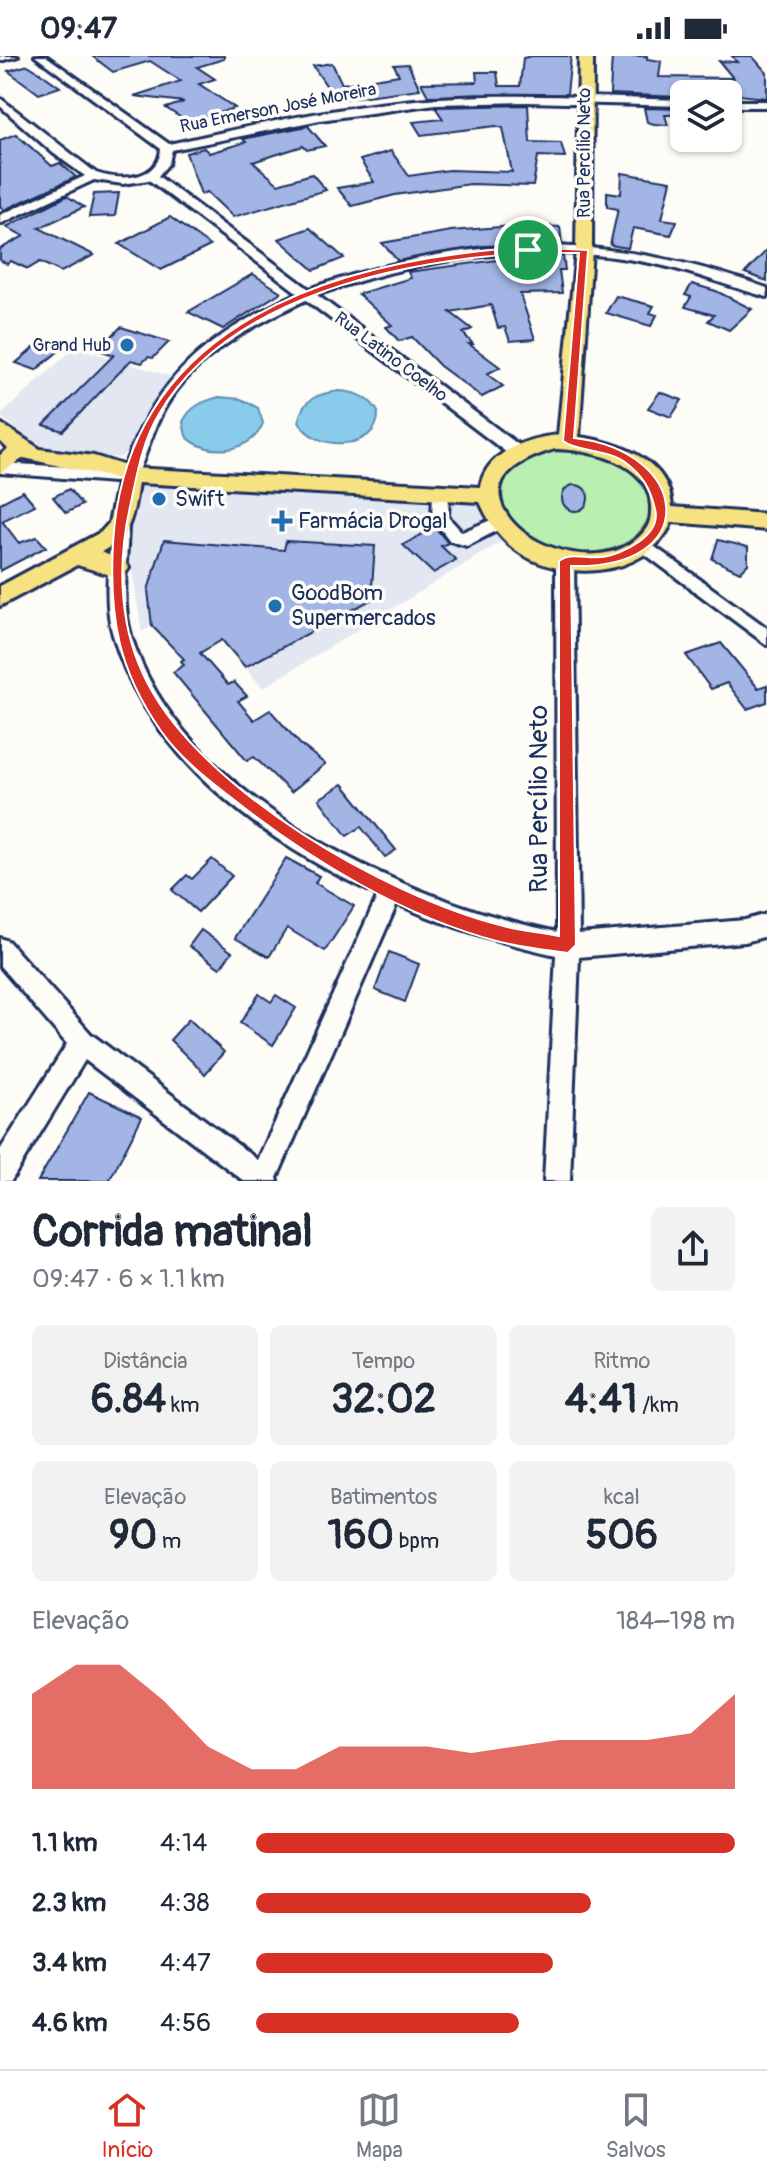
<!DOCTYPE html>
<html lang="pt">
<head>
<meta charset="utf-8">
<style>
	:root { --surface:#fff; --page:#f2f2f3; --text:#1f2937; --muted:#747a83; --line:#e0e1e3; --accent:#d93025 }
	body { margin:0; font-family:Pangolin,sans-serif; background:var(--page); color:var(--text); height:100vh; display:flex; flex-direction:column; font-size:30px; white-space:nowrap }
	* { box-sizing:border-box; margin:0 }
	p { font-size:26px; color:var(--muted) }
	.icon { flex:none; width:44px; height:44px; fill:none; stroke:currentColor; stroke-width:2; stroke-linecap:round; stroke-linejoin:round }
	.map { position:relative; height:1125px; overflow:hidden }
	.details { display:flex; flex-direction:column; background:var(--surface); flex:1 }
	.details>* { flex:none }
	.tools { position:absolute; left:670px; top:24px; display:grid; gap:16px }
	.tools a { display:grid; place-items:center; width:72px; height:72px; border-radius:12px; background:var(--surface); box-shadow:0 2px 6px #0004; font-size:40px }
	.pin { position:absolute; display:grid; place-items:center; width:68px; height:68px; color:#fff; margin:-34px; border:4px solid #fff; border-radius:50%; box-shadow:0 2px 8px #0007 }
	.round { display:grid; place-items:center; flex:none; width:84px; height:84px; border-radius:12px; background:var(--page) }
	.overview { display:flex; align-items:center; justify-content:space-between; height:136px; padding:0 32px }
	h1 { font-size:44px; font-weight:700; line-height:60px }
	.metrics { display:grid; grid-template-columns:repeat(3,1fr); gap:12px; height:136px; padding:8px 32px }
	.metrics div { display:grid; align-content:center; border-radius:12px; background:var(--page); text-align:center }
	.metrics b { font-size:40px; font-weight:700 }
	.metrics small { font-size:22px; font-weight:400 }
	.metrics p { font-size:22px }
	.chart { height:224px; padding:16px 32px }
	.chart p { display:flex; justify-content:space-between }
	.chart svg { width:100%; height:144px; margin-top:8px; fill:var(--accent); opacity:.7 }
	ul { padding:0 32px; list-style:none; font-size:26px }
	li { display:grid; grid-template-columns:128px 96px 1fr; align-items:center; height:60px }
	li i { height:20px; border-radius:10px; background:var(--accent) }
	.status { display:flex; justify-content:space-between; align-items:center; height:56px; padding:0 40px; background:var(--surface); direction:ltr }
	.status svg { height:22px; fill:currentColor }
	.menu { display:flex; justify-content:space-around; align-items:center; height:112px; border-top:2px solid var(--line); background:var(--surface); font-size:22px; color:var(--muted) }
	.menu a { display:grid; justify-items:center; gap:4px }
	.menu .current { color:var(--accent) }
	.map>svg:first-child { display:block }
</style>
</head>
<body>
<div class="status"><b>09:47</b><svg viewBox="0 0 49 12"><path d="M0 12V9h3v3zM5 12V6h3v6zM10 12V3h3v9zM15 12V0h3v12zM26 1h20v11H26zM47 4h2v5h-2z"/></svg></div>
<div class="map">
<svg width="767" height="1125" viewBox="0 0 767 1125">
	<rect width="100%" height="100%" fill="#fdfcf7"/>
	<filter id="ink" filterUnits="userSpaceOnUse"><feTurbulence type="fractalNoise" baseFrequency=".0125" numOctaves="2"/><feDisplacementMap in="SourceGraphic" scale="16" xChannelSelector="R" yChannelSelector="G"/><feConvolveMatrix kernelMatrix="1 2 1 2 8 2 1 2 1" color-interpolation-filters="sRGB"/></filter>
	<g filter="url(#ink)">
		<g fill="#e2e7f1">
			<polygon points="75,291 176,322 140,368 128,395 119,402 43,394 0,360"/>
			<polygon points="135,423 484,441 486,454 504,484 263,632 189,547 142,576 126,477"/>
		</g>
		<path fill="#b9efb1" stroke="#6a8f88" stroke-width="2" d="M577,392C607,399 668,425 646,467C623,509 549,502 519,474C492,449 498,410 535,397C548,393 563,393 577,392Z"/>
		<g fill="#89cbea" stroke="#5d8db2" stroke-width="2">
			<path d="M340,335C356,336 370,341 378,356C380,396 312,396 299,365C301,343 320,337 340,335Z"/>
			<path d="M219,341L241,343L258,352L263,367C253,397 207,402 186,380L183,366C190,350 204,345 219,341Z"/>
		</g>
		<g fill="#a3b5e4" stroke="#1b2f5e" stroke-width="2">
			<polygon points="92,0 224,0 224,3 197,11 215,23 199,28 235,52 189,67 166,52 184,46 134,40 181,25 150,5 113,16"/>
			<polygon points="532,0 571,0 567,38 428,40 421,27 477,26 476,16 497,16 499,30 520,30 523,2"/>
			<polygon points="612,0 647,0 647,3 661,5 659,21 733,22 719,5 737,6 732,0 752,0 767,17 767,42 729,38 680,38 679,41 610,38"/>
			<polygon points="332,7 342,28 399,19 394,9 408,8 420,33 336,44 313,10"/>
			<polygon points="28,9 42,18 60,31 39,38 8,15"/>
			<polygon points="528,49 530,86 561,87 565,101 538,100 533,130 470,128 395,139 352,150 337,132 374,126 360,104 391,95 409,120 449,114 512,116 503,72 496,70 421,79 413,66 443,63 435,51"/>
			<polygon points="644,52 683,53 684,59 665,59 668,69 654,68 647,66"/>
			<polygon points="308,70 325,90 307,94 303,90 253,106 278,128 312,118 326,134 233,161 207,136 201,138 186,97 204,92 209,97 246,86 243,83"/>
			<polygon points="16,78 52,110 60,107 76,121 4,154 0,150 0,84"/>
			<polygon points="622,117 671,125 662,163 677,165 671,179 633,172 628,192 610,189 618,153 607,151 607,136 621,138"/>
			<polygon points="119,137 115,160 89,161 94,138"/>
			<polygon points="67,140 84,151 39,172 94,199 61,216 40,206 28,213 11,205 7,208 0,204 0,193 24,180 6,171"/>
			<polygon points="170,161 210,190 161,214 119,188"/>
			<polygon points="526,169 560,171 562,188 482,190 398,205 382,187 451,175"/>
			<polygon points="310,172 344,202 314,214 279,183"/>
			<polygon points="767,194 767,225 745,217"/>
			<polygon points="526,200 563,200 565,214 559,214 562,237 520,238 535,283 510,285 505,271 498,272 491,249 450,256 472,273 463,277 473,288 469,288 500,311 487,318 503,330 482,341 440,310 412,281 399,285 386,271 392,269 358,238 411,222 408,216"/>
			<polygon points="253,218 281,236 223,273 188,256"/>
			<polygon points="692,228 716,235 752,253 729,274 708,265 714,259 685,251 691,241 685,239"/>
			<polygon points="616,240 654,250 650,257 657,259 651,270 606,257"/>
			<polygon points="121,271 169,286 153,302 148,301 142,307 131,304 63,375 44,369 114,299 86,290 96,280 108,284"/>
			<polygon points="41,286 61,293 36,314 16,307"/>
			<polygon points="660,336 682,344 671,361 648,352"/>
			<circle cx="575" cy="442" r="13"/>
			<polygon points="69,433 82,449 66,457 53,441"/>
			<polygon points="23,435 35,449 2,465 19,487 37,481 46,491 0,515 0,447"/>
			<polygon points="435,471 448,487 441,490 456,504 433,517 403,489"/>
			<polygon points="164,484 284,494 286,485 375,490 371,544 245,611 222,584 200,597 228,629 234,626 247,640 238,645 254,664 270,654 300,688 325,708 291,736 254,701 247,705 173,616 184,609 181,605 184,603 152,570 148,534"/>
			<polygon points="718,484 748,491 748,508 740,516 712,503"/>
			<polygon points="721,587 758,632 767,629 767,646 747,653 727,627 711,633 686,599"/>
			<polygon points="343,728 396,794 385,801 361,771 347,780 319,743"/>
			<polygon points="286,802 319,820 315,827 354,850 325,895 287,872 269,901 235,882"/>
			<polygon points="212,803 232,820 198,856 172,834 187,819 192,823"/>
			<polygon points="201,874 232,896 220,912 189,890"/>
			<polygon points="389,896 419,908 405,946 375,934"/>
			<polygon points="259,938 271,946 276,939 296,952 273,989 240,967"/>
			<polygon points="189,963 224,996 205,1018 170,984"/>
			<polygon points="89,1036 142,1061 109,1125 38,1125"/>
		</g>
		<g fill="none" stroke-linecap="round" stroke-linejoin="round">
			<g stroke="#1b2f5e" stroke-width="6">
				<g id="minor">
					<polygon points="0,0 18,0 0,5"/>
					<path d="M35,0H46L169,88C258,68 348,48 440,42C521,37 603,42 684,44V50L527,46L436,48L320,64L172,94L169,107L158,120L309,233C469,177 607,175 767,232V241C729,231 694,216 655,208C540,184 426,200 317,239L523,392L525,396L523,400H511L306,244C255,268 196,299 166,350C152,373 147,399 135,423L114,426L0,417V407L123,414C157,318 208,280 298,237L149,124L123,128L94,124L0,168V159L85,120L53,97L0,50V42L96,117C120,125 158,125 161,93Z"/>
					<rect x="728" y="45" width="39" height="6"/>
					<polygon points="441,431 449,437 448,461 462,476 498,461 504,463 506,467 504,471 467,490 450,485 432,462 433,437"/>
					<path d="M120,464L128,470C127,505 121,545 131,579C179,741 404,845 557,876L556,505L565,499L571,501L574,505L579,878L745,864L767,858V880L745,886L579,901L570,1125H544L556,899C501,887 449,871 397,848L277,1122L278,1125H244L85,1004L11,1125H0V1094L67,988L0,910V882L8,885L91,978L258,1104L378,839C268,789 147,701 113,579C103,545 109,505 112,470Z"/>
					<polygon points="644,483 767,572 767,589 638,493 636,489 638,485"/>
				</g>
			</g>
			<g stroke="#1b2f5e" stroke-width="6">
				<path id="major" d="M579,0H593L592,194L579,381C618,386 670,404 672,451L767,458V474L672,466C647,524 557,527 513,492C497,479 488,464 480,446L138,427C133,459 132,480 101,496L125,506L129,512L125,518L117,521L77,509L0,550V530L101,476L109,467L118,423L24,402L0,417V399L8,393L0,385V367L40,393L94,400L132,412L480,431C486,396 527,382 558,379L576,194ZM555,393C590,394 649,405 651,450C651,459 651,466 646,473C615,516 538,499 510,463C479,422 523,403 555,393Z"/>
			</g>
			<use href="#minor" fill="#fdfcf7" fill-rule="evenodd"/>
			<use href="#major" fill="#f7e281" fill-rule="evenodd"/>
		</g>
	</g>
	<path fill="#d93025" stroke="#fff" stroke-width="2" fill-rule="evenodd" d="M528,191L588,194L574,382C691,395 704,514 571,510L576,889L568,897C545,894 522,891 500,886C404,861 310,804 233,743C207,723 180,702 161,675C118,614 109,560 113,487C126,264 340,203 528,191ZM528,197H579L563,385C577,396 609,393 626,407C643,420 650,432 655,453C662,479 622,499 601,501C587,503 569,496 559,505V880C540,876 519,875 500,869C384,839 204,735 148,628C119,574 117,509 130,451C137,419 142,386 159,358C229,239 401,205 528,197Z"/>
	<g fill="#1f6fb2" stroke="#fdfcf7" stroke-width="3">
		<circle cx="127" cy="289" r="8"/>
		<circle cx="159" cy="443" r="8"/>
		<path d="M278 453h8v8h8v8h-8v8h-8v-8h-8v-8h8z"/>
		<circle cx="275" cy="550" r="8"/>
	</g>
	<g text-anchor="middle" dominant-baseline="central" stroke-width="7" stroke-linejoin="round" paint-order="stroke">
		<g font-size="18" fill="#1b2f5e" stroke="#fdfcf7">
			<text transform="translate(278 52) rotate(-11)">Rua Emerson José Moreira</text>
			<text transform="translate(584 97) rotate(-90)">Rua Percílio Neto</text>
			<text transform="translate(391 301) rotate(37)">Rua Latino Coelho</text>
		</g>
		<g font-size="18" fill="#1b2f5e" stroke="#fdfcf7" text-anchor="end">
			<text x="111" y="289">Grand Hub</text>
		</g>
		<g font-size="22" fill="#1b2f5e" stroke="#fdfcf7" text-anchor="start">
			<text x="175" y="443">Swift</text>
			<text x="298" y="465">Farmácia Drogal</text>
			<text x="291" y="537">GoodBom<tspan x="291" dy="25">Supermercados</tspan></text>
		</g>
		<g font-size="26" fill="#1b2f5e" stroke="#fdfcf7">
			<text transform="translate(539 743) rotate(-90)">Rua Percílio Neto</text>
		</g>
	</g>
</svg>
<div class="tools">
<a><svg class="icon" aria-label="layers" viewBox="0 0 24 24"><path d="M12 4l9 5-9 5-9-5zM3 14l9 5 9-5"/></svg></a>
</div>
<div class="pin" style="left:528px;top:194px;background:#1e9e55"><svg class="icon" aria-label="arrive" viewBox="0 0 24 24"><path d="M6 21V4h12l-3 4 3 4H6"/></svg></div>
</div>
<section class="details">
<div class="overview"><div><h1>Corrida matinal</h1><p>09:47 · 6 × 1.1 km</p></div><a class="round"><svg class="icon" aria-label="share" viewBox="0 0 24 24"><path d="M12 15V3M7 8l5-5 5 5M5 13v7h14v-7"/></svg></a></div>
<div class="metrics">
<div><p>Distância</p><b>6.84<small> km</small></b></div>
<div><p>Tempo</p><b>32:02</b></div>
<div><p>Ritmo</p><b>4:41<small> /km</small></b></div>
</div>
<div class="metrics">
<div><p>Elevação</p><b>90<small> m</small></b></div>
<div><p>Batimentos</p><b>160<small> bpm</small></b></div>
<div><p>kcal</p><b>506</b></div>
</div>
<div class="chart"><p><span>Elevação</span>184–198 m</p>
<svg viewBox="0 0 160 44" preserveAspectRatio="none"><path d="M0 44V15L10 6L20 6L30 17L40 31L50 38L60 38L70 31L80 31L90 31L100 33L110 31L120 29L130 29L140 29L150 27L160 15V44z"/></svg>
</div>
<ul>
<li><b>1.1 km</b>4:14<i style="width:100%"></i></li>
<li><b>2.3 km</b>4:38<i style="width:70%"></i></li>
<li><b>3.4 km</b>4:47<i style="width:62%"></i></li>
<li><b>4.6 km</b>4:56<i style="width:55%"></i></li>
</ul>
</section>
<nav class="menu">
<a class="current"><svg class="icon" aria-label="home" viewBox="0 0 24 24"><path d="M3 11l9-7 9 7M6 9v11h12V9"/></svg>Início</a>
<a><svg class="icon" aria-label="map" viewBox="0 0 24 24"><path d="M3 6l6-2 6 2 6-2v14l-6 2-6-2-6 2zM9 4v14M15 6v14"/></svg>Mapa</a>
<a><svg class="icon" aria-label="saved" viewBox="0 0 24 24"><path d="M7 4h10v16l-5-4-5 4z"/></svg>Salvos</a>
</nav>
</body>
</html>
